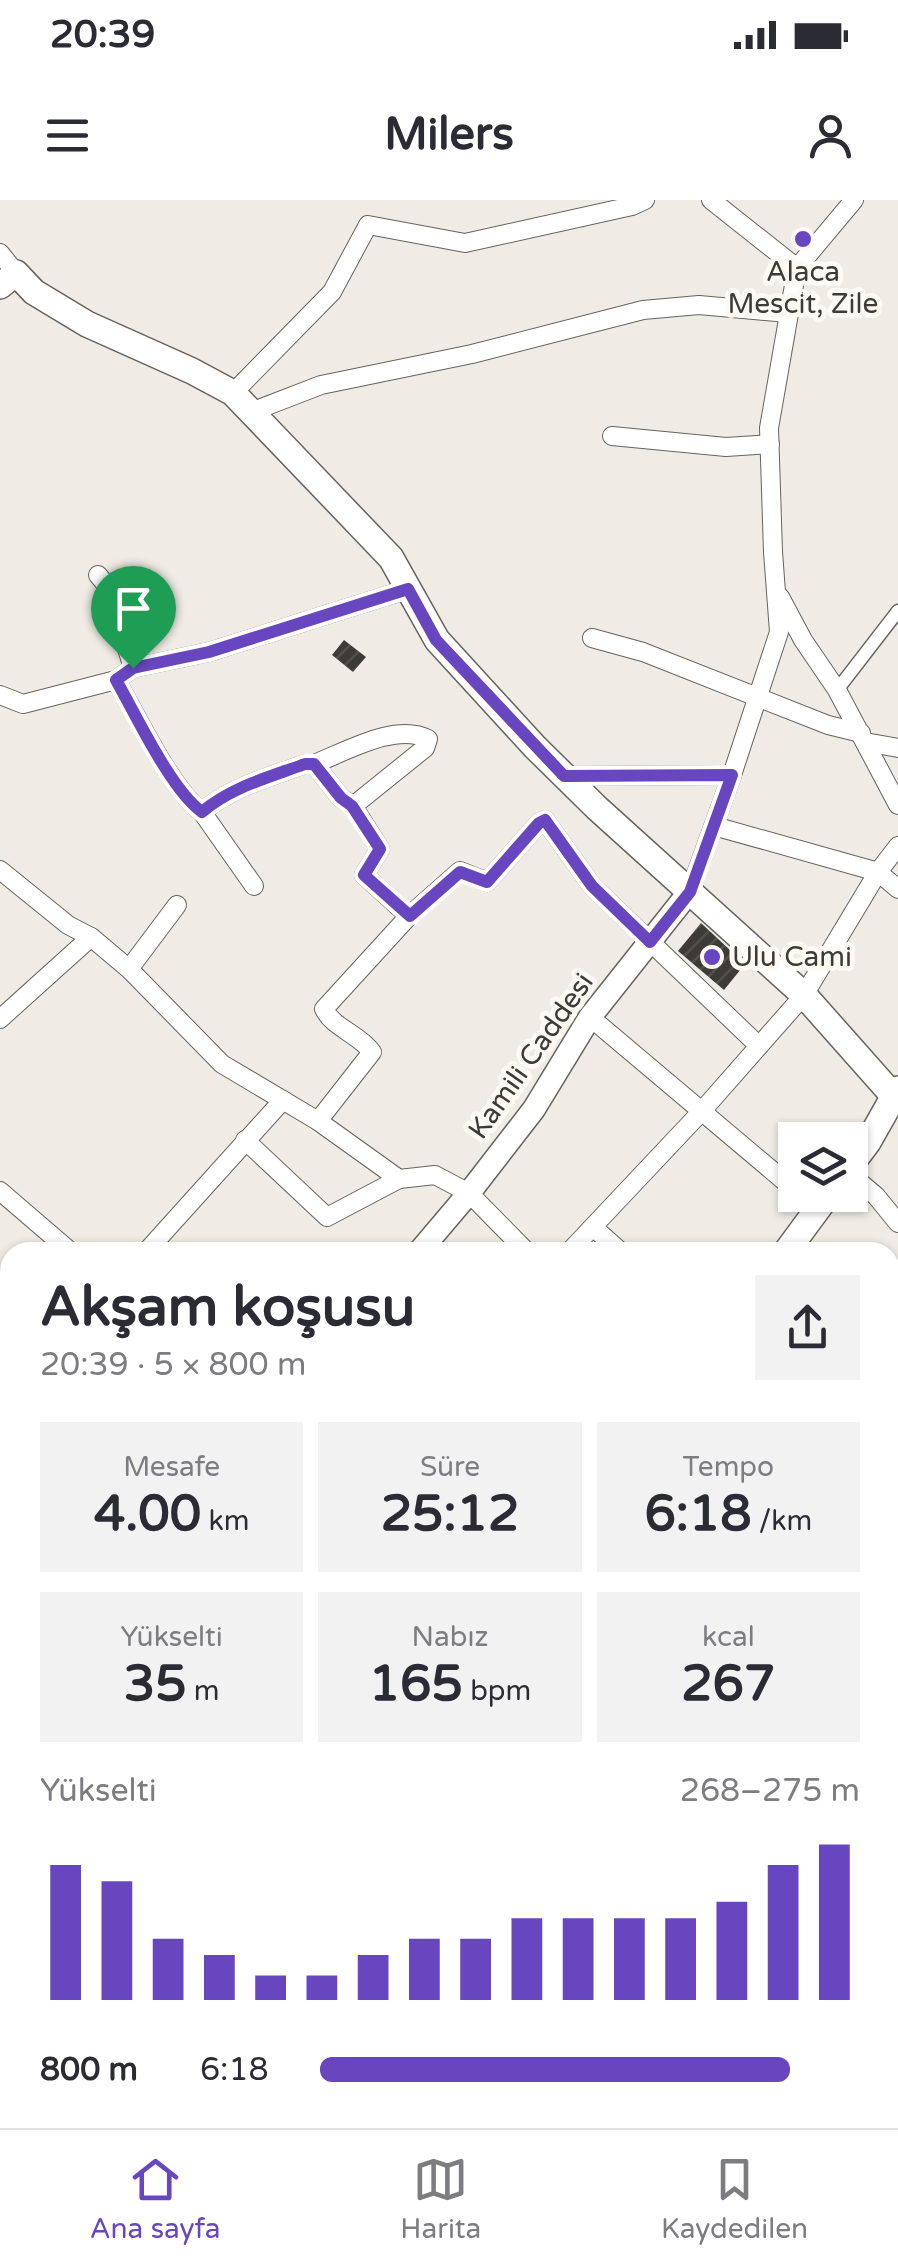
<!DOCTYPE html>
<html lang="tr">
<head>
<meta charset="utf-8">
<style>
	:root { --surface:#fff; --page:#f2f2f3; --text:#2b2b33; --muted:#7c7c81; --line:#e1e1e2; --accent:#6746bf }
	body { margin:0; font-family:"Varela Round",sans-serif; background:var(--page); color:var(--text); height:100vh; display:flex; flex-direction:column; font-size:38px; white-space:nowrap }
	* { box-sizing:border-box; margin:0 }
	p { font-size:32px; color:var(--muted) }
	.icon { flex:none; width:55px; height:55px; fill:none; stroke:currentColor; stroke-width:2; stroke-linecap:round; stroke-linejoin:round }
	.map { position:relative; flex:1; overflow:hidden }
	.panel { position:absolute; left:0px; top:1042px; width:900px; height:888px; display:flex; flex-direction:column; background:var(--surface); border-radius:30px 30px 0 0; box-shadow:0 2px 8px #0004 }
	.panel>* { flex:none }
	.controls { position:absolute; left:778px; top:922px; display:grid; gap:20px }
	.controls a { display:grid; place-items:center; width:90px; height:90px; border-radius:0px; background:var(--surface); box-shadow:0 2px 8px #0004; font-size:50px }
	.pin { position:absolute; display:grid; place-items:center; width:85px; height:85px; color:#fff; margin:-102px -42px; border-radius:50% 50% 50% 0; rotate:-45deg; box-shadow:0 0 10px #0007 }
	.pin .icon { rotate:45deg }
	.round { display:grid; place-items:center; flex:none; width:105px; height:105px; border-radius:0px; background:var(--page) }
	.summary { display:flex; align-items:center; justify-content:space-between; height:170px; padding:0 40px }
	h1 { font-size:55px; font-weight:700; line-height:75px }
	.metrics { display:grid; grid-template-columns:repeat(3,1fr); gap:15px; height:170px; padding:10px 40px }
	.metrics div { display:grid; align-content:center; border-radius:0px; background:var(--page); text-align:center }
	.metrics b { font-size:50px; font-weight:700 }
	.metrics small { font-size:28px; font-weight:400 }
	.metrics p { font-size:28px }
	.chart { height:280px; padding:20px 40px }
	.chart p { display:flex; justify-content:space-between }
	.chart svg { width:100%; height:180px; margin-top:10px; stroke:var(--accent); stroke-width:6 }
	ul { padding:0 40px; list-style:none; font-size:32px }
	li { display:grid; grid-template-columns:160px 120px 1fr; align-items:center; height:75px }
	li i { height:25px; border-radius:12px; background:var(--accent) }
	.status { display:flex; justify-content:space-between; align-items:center; height:70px; padding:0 50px; background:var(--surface); direction:ltr }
	.status svg { height:28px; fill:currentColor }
	header { display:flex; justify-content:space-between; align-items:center; height:130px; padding:0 40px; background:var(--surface); font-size:45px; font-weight:700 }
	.tabs { display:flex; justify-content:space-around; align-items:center; height:140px; border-top:2px solid var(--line); background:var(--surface); font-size:28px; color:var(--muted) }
	.tabs a { display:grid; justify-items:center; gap:5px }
	.tabs .current { color:var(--accent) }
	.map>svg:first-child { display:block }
</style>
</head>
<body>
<div class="status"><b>20:39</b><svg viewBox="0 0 49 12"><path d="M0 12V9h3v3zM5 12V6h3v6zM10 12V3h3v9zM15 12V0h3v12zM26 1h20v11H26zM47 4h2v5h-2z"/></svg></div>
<header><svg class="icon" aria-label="menu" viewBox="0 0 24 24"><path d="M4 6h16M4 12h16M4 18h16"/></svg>Milers<svg class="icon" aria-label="person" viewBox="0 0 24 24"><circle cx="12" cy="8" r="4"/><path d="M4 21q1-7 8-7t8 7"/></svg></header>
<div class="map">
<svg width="898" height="1928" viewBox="0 0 898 1928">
	<defs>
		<pattern id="grass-dots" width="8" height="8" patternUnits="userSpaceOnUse" patternTransform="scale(2.5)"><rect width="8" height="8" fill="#ead2aa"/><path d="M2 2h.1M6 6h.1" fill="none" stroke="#cab593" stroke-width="1.8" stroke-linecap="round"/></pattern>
		<pattern id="building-hatch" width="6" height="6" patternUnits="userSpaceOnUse" patternTransform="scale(2.5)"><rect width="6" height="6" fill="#3e3b36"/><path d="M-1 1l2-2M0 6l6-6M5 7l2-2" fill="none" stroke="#52504b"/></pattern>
	</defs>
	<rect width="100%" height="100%" fill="#f0ece5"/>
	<polygon fill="url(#grass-dots)" points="460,1920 628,1920 630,1921 629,1928 479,1928"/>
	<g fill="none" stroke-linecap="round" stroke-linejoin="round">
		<polyline stroke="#c0a372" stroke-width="4" points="0,1565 10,1567"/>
	</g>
	<g fill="url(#building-hatch)">
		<polygon points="344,440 366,457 353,472 332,455"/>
		<polygon points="701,723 745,764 724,790 678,751"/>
	</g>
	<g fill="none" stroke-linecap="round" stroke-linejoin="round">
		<g stroke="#66635d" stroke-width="15">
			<polyline id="pedestrian" points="837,490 898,411"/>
		</g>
		<g stroke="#66635d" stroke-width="20">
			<g id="minor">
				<polyline points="711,0 797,68"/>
				<polyline points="0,53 16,73"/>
				<polyline points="233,193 332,92 368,25 465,43 632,6 645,0"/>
				<polyline points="251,212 321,185 472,154 643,110 699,105 788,113"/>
				<polyline points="612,236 726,247 770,244"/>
				<polyline points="98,375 108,387 133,468"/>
				<polyline points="780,397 803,440 837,490 898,605"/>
				<polyline points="592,438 643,452 828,525 861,533"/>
				<path d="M116,480C136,514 172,591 202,612L254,686"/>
				<polyline points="0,495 23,504 116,480 133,468 209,452 408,389"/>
				<polyline points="865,542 898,548"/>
				<polyline points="314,564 341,598 353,606 380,649 364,675 409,716"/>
				<polyline points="564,576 732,575"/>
				<path d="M202,612C231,587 270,577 305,564H314C345,552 396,522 428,539L425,548L353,606"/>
				<polyline points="714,626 878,672 898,689"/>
				<polyline points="0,670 68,725 91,737 129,769 222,864 318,921 399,979 435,975 469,993 527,1052"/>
				<polyline points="690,691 732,575 779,432 773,352 769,228 797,68 854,0"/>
				<polyline points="129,769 177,705"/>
				<polyline points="590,817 795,990"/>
				<polyline points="0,819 91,737"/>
				<path d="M318,921L372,852C359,834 333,828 324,809L409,716L460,671L487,682L539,623L545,620L592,686L759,846"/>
				<polyline points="245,940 327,1017 399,979"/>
				<polyline points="850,974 876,996 898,1023"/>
				<polyline points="0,991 71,1052"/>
				<polyline points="594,1028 621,1052"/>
				<polyline points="146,1052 283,900"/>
				<polyline points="569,1052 701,912 804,795 878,672 898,646"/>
				<polyline points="890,1144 898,1137"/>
				<polyline points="0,1213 10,1213"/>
				<polyline points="890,1300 898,1290"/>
				<polyline points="0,1400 10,1410"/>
				<polyline points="890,1421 898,1412"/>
				<polyline points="890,1468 898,1473"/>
				<polyline points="0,1587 10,1589"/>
				<polyline points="890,1593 898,1583"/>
				<polyline points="0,1754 10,1756"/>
				<polyline points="0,1874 10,1876"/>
				<polyline points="135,1928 137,1920"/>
				<polyline points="696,1928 699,1920"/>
			</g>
		</g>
		<g stroke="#66635d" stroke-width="25">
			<g id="tertiary">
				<polyline points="419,1052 469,993 534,909 590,817 690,691"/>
				<polyline points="0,1500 10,1488"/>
				<polyline points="890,1775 898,1776"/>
				<polyline points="890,1809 898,1810"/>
			</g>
		</g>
		<g stroke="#66635d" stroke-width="28">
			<g id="secondary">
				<polyline points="0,86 16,73 34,92 87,124 192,171 233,193 391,358 437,440 535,547 597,608 804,795 898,901"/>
				<polyline points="850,966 868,942 898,889"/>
				<polyline points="786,1052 828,995"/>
				<polyline points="357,1928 357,1920"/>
				<polyline points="383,1928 384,1920"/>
			</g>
		</g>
		<use href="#pedestrian" stroke="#fff" stroke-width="12"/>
		<use href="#minor" stroke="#fff" stroke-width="18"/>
		<use href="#tertiary" stroke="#fff" stroke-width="22"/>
		<use href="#secondary" stroke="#fff" stroke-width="25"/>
	</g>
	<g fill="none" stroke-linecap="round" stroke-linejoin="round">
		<g stroke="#fff" stroke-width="20">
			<path id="route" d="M408,389L436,440L564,576L732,575L690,692L650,742L592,686L545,620L539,623L487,682L460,672L410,716L364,675L380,649L352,606L341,598L314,564H305C270,577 231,587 202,612C171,590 136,515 116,480L133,468L209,452Z"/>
		</g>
		<use href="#route" stroke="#6746bf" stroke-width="12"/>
	</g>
	<g fill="#6746bf" stroke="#fef9f2" stroke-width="4">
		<circle cx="803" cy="39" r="10"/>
		<circle cx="712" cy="757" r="10"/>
	</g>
	<g text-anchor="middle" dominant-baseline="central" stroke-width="10" stroke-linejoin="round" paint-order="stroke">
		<g font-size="28" fill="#3d3b38" stroke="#fef9f2">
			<text x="803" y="72">Alaca<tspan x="803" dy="32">Mescit, Zile</tspan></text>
			<text x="732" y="757" text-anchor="start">Ulu Cami</text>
		</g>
		<g font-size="28" fill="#3d3b38" stroke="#fef9f2">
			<text transform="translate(531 856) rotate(-55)">Kamili Caddesi</text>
		</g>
	</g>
</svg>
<div class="controls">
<a><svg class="icon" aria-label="layers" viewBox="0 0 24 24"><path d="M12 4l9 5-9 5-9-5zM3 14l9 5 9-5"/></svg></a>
</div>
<div class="pin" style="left:133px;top:468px;background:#1e9e55"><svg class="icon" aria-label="arrive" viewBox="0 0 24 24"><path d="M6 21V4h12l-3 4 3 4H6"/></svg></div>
<section class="panel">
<div class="summary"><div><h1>Akşam koşusu</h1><p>20:39 · 5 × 800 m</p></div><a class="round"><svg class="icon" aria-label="share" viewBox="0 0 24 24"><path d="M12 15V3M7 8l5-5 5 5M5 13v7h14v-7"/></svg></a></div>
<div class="metrics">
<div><p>Mesafe</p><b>4.00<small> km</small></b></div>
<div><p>Süre</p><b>25:12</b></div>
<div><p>Tempo</p><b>6:18<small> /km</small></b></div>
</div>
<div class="metrics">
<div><p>Yükselti</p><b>35<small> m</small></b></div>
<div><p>Nabız</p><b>165<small> bpm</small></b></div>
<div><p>kcal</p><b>267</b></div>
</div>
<div class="chart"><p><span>Yükselti</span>268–275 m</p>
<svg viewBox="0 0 160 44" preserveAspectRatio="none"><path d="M5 44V11M15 44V15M25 44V29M35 44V33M45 44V38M55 44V38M65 44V33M75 44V29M85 44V29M95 44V24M105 44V24M115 44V24M125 44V24M135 44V20M145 44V11M155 44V6"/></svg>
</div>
<ul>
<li><b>800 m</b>6:18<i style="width:87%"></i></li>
</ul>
</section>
</div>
<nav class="tabs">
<a class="current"><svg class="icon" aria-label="home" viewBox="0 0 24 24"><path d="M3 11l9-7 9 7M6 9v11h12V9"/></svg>Ana sayfa</a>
<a><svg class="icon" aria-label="map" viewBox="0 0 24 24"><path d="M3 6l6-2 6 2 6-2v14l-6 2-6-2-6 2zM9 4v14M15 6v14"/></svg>Harita</a>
<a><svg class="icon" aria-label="saved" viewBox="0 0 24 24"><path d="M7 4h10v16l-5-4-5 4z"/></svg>Kaydedilen</a>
</nav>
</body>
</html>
